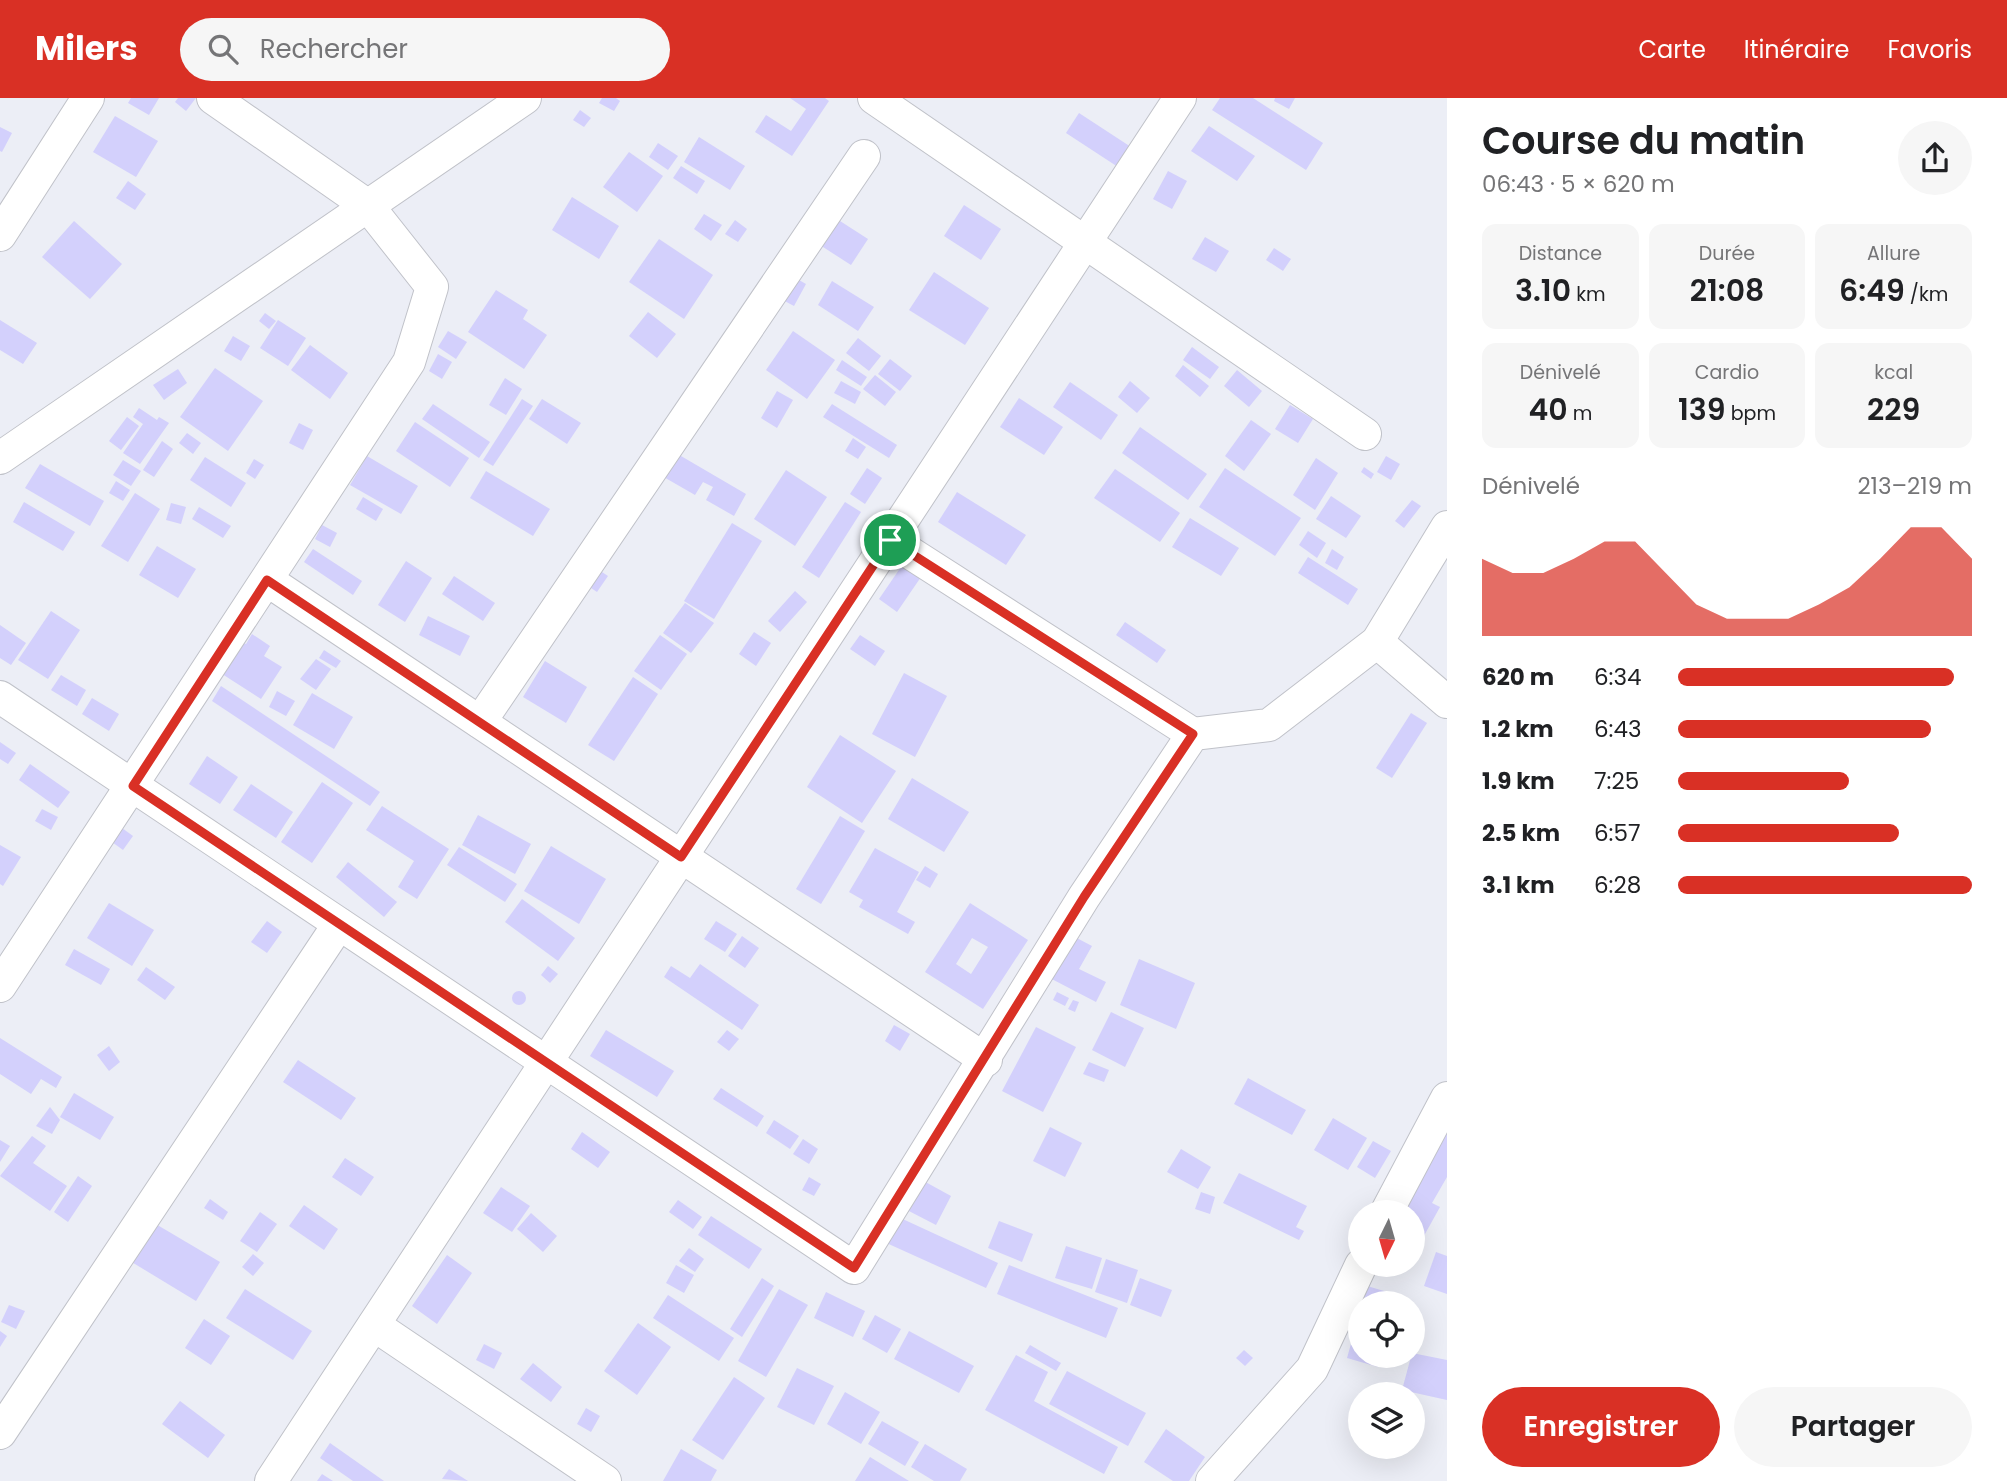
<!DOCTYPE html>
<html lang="fr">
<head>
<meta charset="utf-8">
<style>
	:root { --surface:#fff; --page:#f6f6f6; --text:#202124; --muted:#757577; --accent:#d93025 }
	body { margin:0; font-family:Poppins,sans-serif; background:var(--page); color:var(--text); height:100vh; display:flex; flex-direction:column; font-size:26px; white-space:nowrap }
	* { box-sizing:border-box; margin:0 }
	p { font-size:23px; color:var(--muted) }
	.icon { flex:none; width:38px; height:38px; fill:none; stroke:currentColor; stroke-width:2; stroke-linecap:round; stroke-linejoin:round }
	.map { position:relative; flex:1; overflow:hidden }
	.details { display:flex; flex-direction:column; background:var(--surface); width:560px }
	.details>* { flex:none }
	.needle { width:46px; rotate:185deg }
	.buttons { position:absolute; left:1348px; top:1102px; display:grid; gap:14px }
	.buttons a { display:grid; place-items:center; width:77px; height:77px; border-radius:50%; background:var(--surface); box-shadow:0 7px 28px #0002; font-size:35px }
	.pin { position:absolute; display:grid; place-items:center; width:60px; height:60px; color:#fff; margin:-30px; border:4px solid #fff; border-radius:50%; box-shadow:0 2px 7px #0007 }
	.round { display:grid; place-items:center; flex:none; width:74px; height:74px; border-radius:37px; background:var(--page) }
	.summary { display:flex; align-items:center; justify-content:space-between; height:119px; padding:0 35px }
	h1 { font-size:38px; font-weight:600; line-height:52px }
	.metrics { display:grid; grid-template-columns:repeat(3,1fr); gap:10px; height:119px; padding:7px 35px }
	.metrics div { display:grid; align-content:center; border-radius:14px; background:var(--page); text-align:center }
	.metrics b { font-size:30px; font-weight:600 }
	.metrics small { font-size:19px; font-weight:400 }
	.metrics p { font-size:19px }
	.chart { height:196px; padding:14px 35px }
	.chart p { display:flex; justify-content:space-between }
	.chart svg { width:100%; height:126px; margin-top:7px; fill:var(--accent); opacity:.7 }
	.action { display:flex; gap:14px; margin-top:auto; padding:14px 35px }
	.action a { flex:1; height:80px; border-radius:42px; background:var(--accent); color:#fff; font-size:28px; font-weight:600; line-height:80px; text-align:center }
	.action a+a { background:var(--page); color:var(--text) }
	ul { padding:0 35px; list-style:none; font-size:23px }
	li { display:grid; grid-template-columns:112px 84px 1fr; align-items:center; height:52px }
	li i { height:18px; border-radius:9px; background:var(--accent) }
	header { display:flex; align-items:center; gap:42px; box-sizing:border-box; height:98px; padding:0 35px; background:var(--accent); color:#fff }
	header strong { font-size:33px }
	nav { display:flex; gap:38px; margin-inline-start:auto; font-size:24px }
	.search { width:490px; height:63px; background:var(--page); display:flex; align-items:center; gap:18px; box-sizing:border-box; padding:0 24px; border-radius:38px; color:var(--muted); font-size:26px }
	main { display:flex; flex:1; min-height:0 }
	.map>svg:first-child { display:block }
</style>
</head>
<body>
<header>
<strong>Milers</strong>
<div class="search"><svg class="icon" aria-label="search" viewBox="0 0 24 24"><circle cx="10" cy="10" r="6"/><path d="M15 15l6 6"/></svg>Rechercher</div>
<nav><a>Carte</a><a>Itinéraire</a><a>Favoris</a></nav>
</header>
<main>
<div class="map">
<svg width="1447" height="1383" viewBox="0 0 1447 1383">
	<rect width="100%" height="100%" fill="#eceef6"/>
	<g fill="#d3d0fc" fill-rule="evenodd">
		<polygon points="131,0 159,0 149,17 128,5"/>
		<polygon points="178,0 196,0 186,13 175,4"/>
		<polygon points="602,0 616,0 620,3 614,13 599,5"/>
		<polygon points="790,0 825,0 829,3 792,58 755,34 766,17 791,33 806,11"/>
		<polygon points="1220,0 1253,0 1323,45 1306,72 1212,12"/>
		<polygon points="1275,0 1295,0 1289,11 1274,3"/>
		<polygon points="580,12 591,20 584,29 573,22"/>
		<polygon points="1079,15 1131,49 1118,69 1066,35"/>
		<polygon points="115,18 158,43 136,79 93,54"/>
		<polygon points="1209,28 1255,58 1237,83 1191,53"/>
		<polygon points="0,29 12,35 2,54 0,53"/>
		<polygon points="699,39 745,68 730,92 684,64"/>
		<polygon points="658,45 678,58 668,72 649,59"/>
		<polygon points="629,54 663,78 637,114 603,89"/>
		<polygon points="681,68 705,83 697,96 673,80"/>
		<polygon points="1168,73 1187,83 1172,111 1153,101"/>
		<polygon points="128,83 146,96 135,112 116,100"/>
		<polygon points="572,99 619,128 599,161 552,132"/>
		<polygon points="964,107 1001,131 981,162 944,138"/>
		<polygon points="826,114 868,141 851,167 809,140"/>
		<polygon points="704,116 722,127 711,143 694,131"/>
		<polygon points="735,122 747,131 738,144 725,136"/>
		<polygon points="74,123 122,166 90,201 42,159"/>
		<polygon points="1205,139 1229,153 1216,174 1192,161"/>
		<polygon points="659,141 713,177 684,221 629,184"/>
		<polygon points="1274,150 1291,161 1283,173 1266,162"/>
		<polygon points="934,174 989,210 965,247 909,212"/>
		<polygon points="792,178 806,186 794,208 779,200"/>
		<polygon points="832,183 874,209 858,233 818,207"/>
		<polygon points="496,192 528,212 523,221 547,237 524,271 468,234"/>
		<polygon points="648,214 676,236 657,260 629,238"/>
		<polygon points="265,215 276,223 269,231 259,223"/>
		<polygon points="0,222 37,245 23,266 0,252"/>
		<polygon points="278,222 306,240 288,268 260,250"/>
		<polygon points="448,233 467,244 456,261 438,249"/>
		<polygon points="793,233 835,262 807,301 766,272"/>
		<polygon points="233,238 250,248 241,263 224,253"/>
		<polygon points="858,240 881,258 869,273 846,255"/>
		<polygon points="310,247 348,275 330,301 291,272"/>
		<polygon points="1192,249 1219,269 1210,281 1183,262"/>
		<polygon points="438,256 452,264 442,281 429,273"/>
		<polygon points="890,261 912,278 900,293 878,276"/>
		<polygon points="842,262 867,279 861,288 836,272"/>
		<polygon points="1183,267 1209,288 1200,299 1175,278"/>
		<polygon points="215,270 263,303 228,353 180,319"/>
		<polygon points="178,271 187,285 164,302 153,287"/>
		<polygon points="1237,272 1262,293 1249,309 1224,288"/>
		<polygon points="875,277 896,294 885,308 863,291"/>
		<polygon points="505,280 522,291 506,317 489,307"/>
		<polygon points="841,283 861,294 855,306 834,295"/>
		<polygon points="1130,283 1150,300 1137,315 1118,299"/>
		<polygon points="1070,284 1118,317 1101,342 1053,309"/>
		<polygon points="777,293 793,302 777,330 761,320"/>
		<polygon points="1019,300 1063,329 1044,357 1000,329"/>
		<polygon points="522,301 533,308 493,368 483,362"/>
		<polygon points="542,301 581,325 567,346 529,321"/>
		<polygon points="433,306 490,344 479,360 422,321"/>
		<polygon points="832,306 897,347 889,360 823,319"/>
		<polygon points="1290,307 1313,321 1298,345 1275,331"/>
		<polygon points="139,310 157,322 159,319 169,325 140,366 123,355 143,326 133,319"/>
		<polygon points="127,319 139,328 121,352 109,343"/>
		<polygon points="1251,322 1271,336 1244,373 1225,358"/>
		<polygon points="415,324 469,360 450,389 396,353"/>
		<polygon points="299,325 313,332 303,352 289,345"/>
		<polygon points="1140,329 1207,376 1188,402 1122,355"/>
		<polygon points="187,335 201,345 193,356 179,345"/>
		<polygon points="853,340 866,349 858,361 845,353"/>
		<polygon points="162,343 173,351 154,379 143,372"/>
		<polygon points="669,351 746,396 734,418 706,402 713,389 703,384 695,397 655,374"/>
		<polygon points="367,358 418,388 401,416 350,387"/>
		<polygon points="1386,358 1400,366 1391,382 1377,374"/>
		<polygon points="205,359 246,385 231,409 190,382"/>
		<polygon points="1316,360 1338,375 1315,412 1293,397"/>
		<polygon points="254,361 264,367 255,381 246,375"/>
		<polygon points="123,362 141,373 131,388 113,377"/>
		<polygon points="40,366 104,403 90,428 25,390"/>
		<polygon points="1364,369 1374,376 1371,381 1361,374"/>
		<polygon points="867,370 882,380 865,406 850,396"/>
		<polygon points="1225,370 1301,420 1275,458 1199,409"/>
		<polygon points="1115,371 1180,415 1160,444 1094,400"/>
		<polygon points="786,372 827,399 795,448 754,421"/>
		<polygon points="486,373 550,411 533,438 470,400"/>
		<polygon points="116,383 130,392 123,403 109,395"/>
		<polygon points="957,394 1026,437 1006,467 938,424"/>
		<polygon points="135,395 160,411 128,464 101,448"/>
		<polygon points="1331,398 1361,418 1346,440 1316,421"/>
		<polygon points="363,399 383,411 376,423 356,411"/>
		<polygon points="1412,402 1421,408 1404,430 1395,423"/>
		<polygon points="24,404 75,434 63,453 13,424"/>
		<polygon points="845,404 861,414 819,480 802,469"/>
		<polygon points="171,405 186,409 181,426 166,422"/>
		<polygon points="199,409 231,428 223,440 192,421"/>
		<polygon points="1190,420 1239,450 1221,478 1172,449"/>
		<polygon points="732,425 762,443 714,521 684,503"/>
		<polygon points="322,427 337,435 330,449 315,441"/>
		<polygon points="1308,433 1326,445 1317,460 1299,447"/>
		<polygon points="157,448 196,471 178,500 139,477"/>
		<polygon points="313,451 362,483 353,497 304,464"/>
		<polygon points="1332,451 1344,459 1337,472 1325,465"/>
		<polygon points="1308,459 1358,491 1348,507 1298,475"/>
		<polygon points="406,463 432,480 405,524 378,507"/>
		<polygon points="903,466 921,479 897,514 879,501"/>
		<polygon points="596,470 608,478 597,494 585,486"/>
		<polygon points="454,478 495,505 483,523 442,496"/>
		<polygon points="795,493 807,504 780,534 768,523"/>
		<polygon points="685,505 714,525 691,555 663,535"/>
		<polygon points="51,513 80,532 48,581 18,562"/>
		<polygon points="428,518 470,538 460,558 419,537"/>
		<polygon points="1125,524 1166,552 1157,565 1116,537"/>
		<polygon points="0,527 26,545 11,567 0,560"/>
		<polygon points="754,534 771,545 756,568 739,556"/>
		<polygon points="252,536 270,548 264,558 282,569 261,601 219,574 239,543 246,546"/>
		<polygon points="660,537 687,556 661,592 634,573"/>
		<polygon points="860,537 885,553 875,568 850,551"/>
		<polygon points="324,552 341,563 336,570 319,560"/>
		<polygon points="316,561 331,571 316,592 300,581"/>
		<polygon points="545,563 587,589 566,625 523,599"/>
		<polygon points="904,575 947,598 915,659 872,636"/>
		<polygon points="61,577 86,592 77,608 51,592"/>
		<polygon points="633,579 658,596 614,663 588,647"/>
		<polygon points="221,588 380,694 370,708 212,603"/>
		<polygon points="277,593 295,603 286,618 269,609"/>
		<polygon points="312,595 353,619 334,651 293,627"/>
		<polygon points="92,600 119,616 109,633 82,616"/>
		<polygon points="1411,615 1427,625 1392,680 1376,670"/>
		<polygon points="840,637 896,673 862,725 807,689"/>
		<polygon points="0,644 16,655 8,666 0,661"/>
		<polygon points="207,658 238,679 220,706 189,686"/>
		<polygon points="30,666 70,694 58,710 19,682"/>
		<polygon points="912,680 969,714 944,754 888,721"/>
		<polygon points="322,684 353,705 312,765 281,744"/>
		<polygon points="251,686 293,714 276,740 233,712"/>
		<polygon points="382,708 449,751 417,801 398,789 414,763 366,732"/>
		<polygon points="42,711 58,719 51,732 35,723"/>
		<polygon points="478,717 531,746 515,776 462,747"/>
		<polygon points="840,718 865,733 821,806 796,791"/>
		<polygon points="122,730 133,738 123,752 112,744"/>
		<polygon points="0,747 21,759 3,788 0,786"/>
		<polygon points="551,748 606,781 579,826 524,793"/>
		<polygon points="459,749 517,786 505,804 447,767"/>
		<polygon points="875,750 919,774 897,814 915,824 908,836 859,809 863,802 849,794"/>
		<polygon points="348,764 397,804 384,819 336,779"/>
		<polygon points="925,768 938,776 930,790 916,782"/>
		<polygon points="522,801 575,840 558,863 505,824"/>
		<polygon points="109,805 154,832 132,868 87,840"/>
		<path d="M970,805L1028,842L983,911L925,874ZM972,840L988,849L971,876L956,866Z"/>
		<polygon points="267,823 282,834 267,855 251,844"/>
		<polygon points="716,823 737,836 725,854 704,841"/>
		<polygon points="1071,837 1092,848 1079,871 1106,884 1096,904 1044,877"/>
		<polygon points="742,838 759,850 745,870 728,858"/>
		<polygon points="74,851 110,871 101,887 65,867"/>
		<polygon points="1139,861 1195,885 1176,931 1120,907"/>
		<polygon points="700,866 759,907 742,932 664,879 671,868 690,880"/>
		<polygon points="548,868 558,876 550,885 541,877"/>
		<polygon points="146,869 175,889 165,902 137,882"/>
		<circle cx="519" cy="900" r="7"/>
		<polygon points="1057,894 1069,900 1065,908 1053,902"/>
		<polygon points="1073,902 1079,904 1075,914 1068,911"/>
		<polygon points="1111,914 1144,930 1125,969 1092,952"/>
		<polygon points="894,927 910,936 900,953 885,943"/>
		<polygon points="1036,929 1076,949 1043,1014 1002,993"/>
		<polygon points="606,932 674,973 657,999 590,958"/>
		<polygon points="727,932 739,941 729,953 717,944"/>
		<polygon points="0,940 62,979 56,990 41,981 31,996 0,976"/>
		<polygon points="109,948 120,964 109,973 97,957"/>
		<polygon points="298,962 356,1000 341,1022 283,984"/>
		<polygon points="1089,964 1109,972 1104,984 1083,976"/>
		<polygon points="1248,980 1306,1012 1292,1037 1234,1006"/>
		<polygon points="721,990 764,1018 757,1029 713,1001"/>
		<polygon points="74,995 114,1019 100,1042 60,1019"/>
		<polygon points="50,1009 60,1022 52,1036 36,1028"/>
		<polygon points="1447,1018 1447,1079 1432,1105 1440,1109 1420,1145 1412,1141 1412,1115 1392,1115"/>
		<polygon points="1333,1020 1367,1040 1348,1072 1314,1052"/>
		<polygon points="774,1022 799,1038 790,1051 766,1035"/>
		<polygon points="1050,1029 1082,1045 1065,1079 1033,1063"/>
		<polygon points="582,1034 610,1054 598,1070 571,1051"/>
		<polygon points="32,1038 46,1048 33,1065 67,1088 50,1113 0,1078"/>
		<polygon points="803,1041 818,1051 809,1066 793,1056"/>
		<polygon points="0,1042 10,1048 0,1064"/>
		<polygon points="1373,1043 1391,1053 1375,1080 1357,1069"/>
		<polygon points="1181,1051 1211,1069 1198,1091 1167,1074"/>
		<polygon points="345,1060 374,1079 361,1098 332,1079"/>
		<polygon points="1239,1075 1307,1108 1296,1129 1304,1133 1299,1142 1223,1105"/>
		<polygon points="78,1078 92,1088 68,1124 54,1114"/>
		<polygon points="809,1079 821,1086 814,1098 802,1092"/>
		<polygon points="920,1081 951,1098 936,1127 905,1111"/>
		<polygon points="501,1089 530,1108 512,1134 483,1115"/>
		<polygon points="1201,1094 1215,1099 1210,1116 1195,1111"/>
		<polygon points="210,1101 228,1114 223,1122 204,1110"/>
		<polygon points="678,1102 702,1119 693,1131 669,1114"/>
		<polygon points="304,1107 338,1131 324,1152 289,1128"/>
		<polygon points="260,1114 277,1126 257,1154 240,1143"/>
		<polygon points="531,1115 557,1138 543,1154 517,1131"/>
		<polygon points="894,1117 998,1165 986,1190 882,1143"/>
		<polygon points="711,1118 762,1151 749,1171 698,1137"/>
		<polygon points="999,1123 1033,1136 1022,1164 988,1150"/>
		<polygon points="154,1125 220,1164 196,1203 130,1163"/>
		<polygon points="1066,1148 1102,1160 1092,1191 1055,1180"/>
		<polygon points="689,1150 704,1161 695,1174 679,1163"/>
		<polygon points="1436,1154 1447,1158 1447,1196 1424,1188"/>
		<polygon points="253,1156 264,1165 253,1178 242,1169"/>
		<polygon points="447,1157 472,1175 437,1226 412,1208"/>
		<polygon points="1106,1161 1138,1172 1127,1205 1095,1194"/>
		<polygon points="676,1167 694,1177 684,1195 666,1185"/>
		<polygon points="1009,1167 1118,1210 1106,1240 997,1196"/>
		<polygon points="762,1180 774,1188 742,1239 730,1231"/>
		<polygon points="1140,1180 1172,1192 1161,1219 1130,1207"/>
		<polygon points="1367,1188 1398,1197 1396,1206 1362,1206"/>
		<polygon points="245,1191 312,1233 293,1262 226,1220"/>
		<polygon points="779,1191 808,1207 766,1279 738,1263"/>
		<polygon points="826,1194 865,1213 853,1239 814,1220"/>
		<polygon points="668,1197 734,1240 719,1263 653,1220"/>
		<polygon points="9,1207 25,1213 16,1231 1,1224"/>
		<polygon points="875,1217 901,1231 887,1255 862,1241"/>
		<polygon points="1359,1217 1360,1258 1381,1258 1378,1269 1347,1260"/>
		<polygon points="204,1221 230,1238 211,1267 185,1250"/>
		<polygon points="638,1225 671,1249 637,1297 604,1273"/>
		<polygon points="0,1233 7,1238 0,1249"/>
		<polygon points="909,1233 974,1268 959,1295 894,1261"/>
		<polygon points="484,1246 502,1255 494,1271 476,1262"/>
		<polygon points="1030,1247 1061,1265 1056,1273 1025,1255"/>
		<polygon points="1244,1252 1253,1260 1245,1268 1236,1260"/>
		<polygon points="1412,1255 1447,1262 1447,1302 1402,1292"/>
		<polygon points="1016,1257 1048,1274 1034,1303 1118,1349 1104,1376 985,1312"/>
		<polygon points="533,1265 562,1289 551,1304 520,1281"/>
		<polygon points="797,1270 834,1288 814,1327 777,1309"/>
		<polygon points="1067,1273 1146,1315 1128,1348 1049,1306"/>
		<polygon points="734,1279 765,1300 723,1362 692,1342"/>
		<polygon points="845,1294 880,1314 861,1346 827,1326"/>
		<polygon points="180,1303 225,1337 208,1360 162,1326"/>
		<polygon points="586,1310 600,1318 591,1334 577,1326"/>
		<polygon points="882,1323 919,1344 905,1368 868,1346"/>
		<polygon points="1166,1331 1205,1359 1189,1383 1173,1383 1144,1364"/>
		<polygon points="330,1345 384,1383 353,1383 320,1360"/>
		<polygon points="925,1346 967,1371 960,1383 934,1383 911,1369"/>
		<polygon points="681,1351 717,1372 711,1383 663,1383"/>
		<polygon points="870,1359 909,1383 855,1383"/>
		<polygon points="449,1371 468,1383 442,1381"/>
		<polygon points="322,1376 333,1383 317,1383"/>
	</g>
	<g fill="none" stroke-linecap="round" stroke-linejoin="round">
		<g stroke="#c0c2c9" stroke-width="34">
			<g id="street">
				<polyline points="874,0 1365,336"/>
				<polyline points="0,137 88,0"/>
				<polyline points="0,360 525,0"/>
				<polyline points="890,442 1193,636"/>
				<polyline points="267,482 986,962"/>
				<polyline points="1377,544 1447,604"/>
				<polyline points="0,599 854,1170 1084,799 1193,636 1269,627 1377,544 1447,429"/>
				<polyline points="480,624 864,58"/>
				<polyline points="0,888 409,264 432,189 368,108 213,0"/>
				<polyline points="1386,1115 1447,1000"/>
				<polyline points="374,1227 605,1383"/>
				<polyline points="0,1335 339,826"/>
				<polyline points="271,1383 1180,0"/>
				<polyline points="1212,1383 1312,1271 1361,1167"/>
			</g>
		</g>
		<use href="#street" stroke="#fff" stroke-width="32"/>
	</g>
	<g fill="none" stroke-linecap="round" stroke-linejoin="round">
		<g stroke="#fff" stroke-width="14">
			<polygon id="route" points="890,442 1193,636 1084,799 854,1170 133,688 267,482 681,759"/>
		</g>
		<use href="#route" stroke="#d93025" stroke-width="9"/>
	</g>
</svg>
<div class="buttons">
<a><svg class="needle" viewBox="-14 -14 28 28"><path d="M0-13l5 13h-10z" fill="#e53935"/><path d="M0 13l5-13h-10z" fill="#757577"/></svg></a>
<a><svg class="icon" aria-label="locate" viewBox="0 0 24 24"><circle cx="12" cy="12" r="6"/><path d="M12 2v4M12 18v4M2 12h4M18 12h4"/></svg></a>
<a><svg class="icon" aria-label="layers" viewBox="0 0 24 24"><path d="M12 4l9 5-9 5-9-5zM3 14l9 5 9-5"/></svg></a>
</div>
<div class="pin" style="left:890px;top:442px;background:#1e9e55"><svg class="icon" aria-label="arrive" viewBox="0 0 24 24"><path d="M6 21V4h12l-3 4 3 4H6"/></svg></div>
</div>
<section class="details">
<div class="summary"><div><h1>Course du matin</h1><p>06:43 · 5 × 620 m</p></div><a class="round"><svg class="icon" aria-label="share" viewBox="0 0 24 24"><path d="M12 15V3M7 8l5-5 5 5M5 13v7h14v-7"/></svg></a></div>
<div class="metrics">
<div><p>Distance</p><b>3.10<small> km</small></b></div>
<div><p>Durée</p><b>21:08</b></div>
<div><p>Allure</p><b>6:49<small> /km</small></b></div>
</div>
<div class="metrics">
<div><p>Dénivelé</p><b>40<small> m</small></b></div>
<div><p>Cardio</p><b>139<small> bpm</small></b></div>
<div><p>kcal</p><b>229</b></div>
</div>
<div class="chart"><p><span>Dénivelé</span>213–219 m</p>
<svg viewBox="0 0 160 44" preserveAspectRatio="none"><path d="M0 44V17L10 22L20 22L30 17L40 11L50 11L60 22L70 33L80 38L90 38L100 38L110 33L120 27L130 17L140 6L150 6L160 17V44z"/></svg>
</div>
<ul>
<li><b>620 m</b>6:34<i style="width:94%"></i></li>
<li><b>1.2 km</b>6:43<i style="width:86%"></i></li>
<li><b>1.9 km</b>7:25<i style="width:58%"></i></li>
<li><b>2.5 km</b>6:57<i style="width:75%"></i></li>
<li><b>3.1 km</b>6:28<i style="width:100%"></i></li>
</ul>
<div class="action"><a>Enregistrer</a><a>Partager</a></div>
</section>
</main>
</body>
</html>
